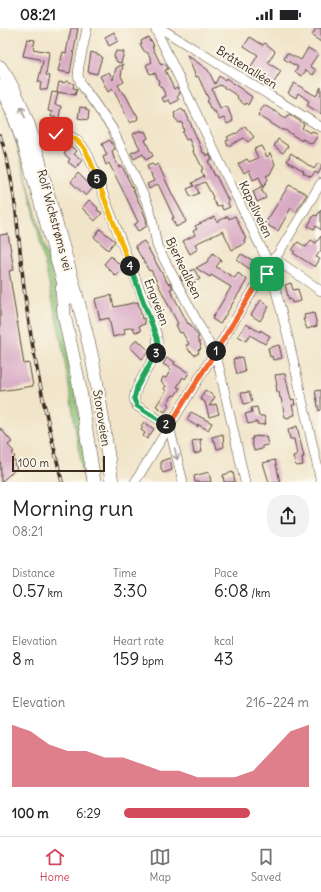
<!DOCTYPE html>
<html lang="en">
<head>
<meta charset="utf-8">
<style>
	:root { --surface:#fff; --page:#f2f2f2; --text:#202124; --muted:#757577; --line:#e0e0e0; --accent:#d1495b }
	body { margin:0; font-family:Delius,sans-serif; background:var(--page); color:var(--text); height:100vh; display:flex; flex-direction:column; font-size:15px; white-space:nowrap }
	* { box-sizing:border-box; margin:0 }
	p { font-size:13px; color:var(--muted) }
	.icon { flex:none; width:22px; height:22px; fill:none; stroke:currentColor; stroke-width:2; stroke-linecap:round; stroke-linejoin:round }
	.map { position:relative; height:454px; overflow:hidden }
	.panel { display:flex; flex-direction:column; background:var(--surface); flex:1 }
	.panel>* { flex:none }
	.scale { position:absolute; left:12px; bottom:10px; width:93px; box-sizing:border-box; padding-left:4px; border:2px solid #3b2a1e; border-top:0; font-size:11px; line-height:14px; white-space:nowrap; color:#3b2a1e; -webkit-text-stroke:3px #fbf7ec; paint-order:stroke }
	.pin { position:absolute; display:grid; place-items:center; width:34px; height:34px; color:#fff; margin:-17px; border-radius:8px; box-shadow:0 2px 6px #0006 }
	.km { position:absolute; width:20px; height:20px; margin:-10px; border-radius:50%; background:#222; color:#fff; font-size:11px; line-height:20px; text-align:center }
	.round { display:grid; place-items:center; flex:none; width:42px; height:42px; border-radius:16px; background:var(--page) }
	.head { display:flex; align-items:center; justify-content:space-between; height:68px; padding:0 12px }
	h1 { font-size:22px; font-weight:600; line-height:30px }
	.figures { display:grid; grid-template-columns:repeat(3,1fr); gap:6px; height:68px; padding:4px 12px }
	.figures div { display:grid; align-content:center }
	.figures b { font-size:17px; font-weight:600 }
	.figures small { font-size:11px; font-weight:400 }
	.figures p { font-size:11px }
	.chart { height:112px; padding:8px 12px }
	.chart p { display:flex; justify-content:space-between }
	.chart svg { width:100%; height:72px; margin-top:4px; fill:var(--accent); opacity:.7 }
	ul { padding:0 12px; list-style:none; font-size:13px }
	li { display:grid; grid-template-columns:64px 48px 1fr; align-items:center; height:30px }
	li i { height:10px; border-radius:5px; background:var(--accent) }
	.status { display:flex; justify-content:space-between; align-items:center; height:28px; padding:0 20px; background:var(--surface); direction:ltr }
	.status svg { height:11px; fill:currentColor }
	.tabs { display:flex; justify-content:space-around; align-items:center; height:56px; border-top:1px solid var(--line); background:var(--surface); font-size:11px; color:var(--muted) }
	.tabs a { display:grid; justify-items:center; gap:2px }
	.tabs .active { color:var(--accent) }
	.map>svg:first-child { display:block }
</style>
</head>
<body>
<div class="status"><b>08:21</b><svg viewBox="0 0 49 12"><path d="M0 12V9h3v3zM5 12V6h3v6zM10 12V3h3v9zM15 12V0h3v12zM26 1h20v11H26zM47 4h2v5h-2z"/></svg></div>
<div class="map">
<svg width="321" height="454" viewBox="0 0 321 454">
	<rect width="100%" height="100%" fill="#fbf7ec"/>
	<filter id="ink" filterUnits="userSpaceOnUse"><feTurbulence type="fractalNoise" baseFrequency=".025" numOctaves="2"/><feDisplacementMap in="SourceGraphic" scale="8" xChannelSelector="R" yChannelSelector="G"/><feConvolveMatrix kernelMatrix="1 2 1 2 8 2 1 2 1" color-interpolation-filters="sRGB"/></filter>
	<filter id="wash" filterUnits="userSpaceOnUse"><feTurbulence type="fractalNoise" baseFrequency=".012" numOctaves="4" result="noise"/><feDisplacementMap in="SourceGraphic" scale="16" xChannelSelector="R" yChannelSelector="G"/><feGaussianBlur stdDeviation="0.9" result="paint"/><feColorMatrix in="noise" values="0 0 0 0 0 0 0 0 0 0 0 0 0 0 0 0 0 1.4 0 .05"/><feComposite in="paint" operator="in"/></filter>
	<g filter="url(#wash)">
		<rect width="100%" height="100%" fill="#f1e5c9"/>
		<polygon fill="#8fc87b" stroke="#65794c" points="0,70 15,107 53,250 65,306 90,454 85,454 82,442 63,322 29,161 14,106"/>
		<g id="blocks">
			<g fill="#d9aac4">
				<polygon points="71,0 78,0 70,45 58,43 63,24 66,25"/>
				<polygon points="316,0 321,0 321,14 312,8"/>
				<polygon points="114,4 118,13 109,18 105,9"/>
				<polygon points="148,9 150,13 151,12 154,18 152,18 161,37 165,35 168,41 165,42 174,61 177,59 180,66 177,69 179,72 171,76 169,72 164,74 162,70 166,68 162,60 158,56 159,54 155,45 154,46 153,45 150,46 146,37 152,34 148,25 144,23 140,16 142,15 141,13"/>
				<polygon points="250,9 263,17 265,15 275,23 268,35 281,43 273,56 249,42 258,27 244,18"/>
				<polygon points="27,11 35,12 33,21 49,24 46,47 50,48 47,62 40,61 41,54 38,54 43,33 39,32 39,31 23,28"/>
				<polygon points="308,20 318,26 310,38 316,42 313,47 306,42 302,48 295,44 298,39 284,31 287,25 301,32"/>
				<polygon points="116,23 124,24 121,35 117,34 114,28"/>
				<polygon points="91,24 100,27 102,29 97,46 88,44"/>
				<polygon points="187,27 208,42 215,56 219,48 225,52 226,50 252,69 248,77 246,75 245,77 237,70 238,68 220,57 212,61 220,80 227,78 233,93 227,96 224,90 219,92 215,83 213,84 211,80 210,80 207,73 209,72 198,48 196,49"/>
				<polygon points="123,36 121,48 124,54 118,57 123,66 125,66 135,85 136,85 138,89 137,89 138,91 130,95 113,61 108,64 100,48 109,44 113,52 116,40"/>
				<polygon points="67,53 74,56 73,60 77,61 75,67 57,64 59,54 64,55"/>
				<polygon points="294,55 316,68 321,59 321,86 307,77 309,73 298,65 296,70 288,65"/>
				<polygon points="52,64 58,65 55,77 61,78 59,90 51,89 52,84 48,83"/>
				<polygon points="264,77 286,90 289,86 304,96 302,100 310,105 312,103 318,107 312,116 302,111 302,113 285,102 282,102 258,87"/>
				<polygon points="80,79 86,80 86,82 89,83 88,92 78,90"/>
				<polygon points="182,81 184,84 185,83 190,94 203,125 205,125 206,128 209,126 212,131 208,133 215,148 216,148 229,174 227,174 230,179 223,182 221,177 217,179 212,170 213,169 205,154 196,158 199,165 191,169 187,161 194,158 192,155 204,149 201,142 203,141 196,127 195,128 193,123 194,123 189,111 186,112 182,104 184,104 182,94 179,95 174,89 175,88 174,85"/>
				<polygon points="245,98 254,109 248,114 244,110 228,118 226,113 229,112 227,109 235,105 236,106"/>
				<polygon points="141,102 142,104 145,103 148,110 145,112 153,128 146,132 143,126 134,131 131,125 140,121 133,106"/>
				<polygon points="278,111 288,118 283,125 274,118"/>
				<polygon points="110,112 115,121 112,123 114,130 119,139 121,138 123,140 143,183 146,191 147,198 138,203 134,197 138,194 130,177 109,135 106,137 103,129 107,127 102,116"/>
				<polygon points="70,118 77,123 74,126 82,132 76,140 68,134 70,131 64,126"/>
				<polygon points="261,118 267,129 270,125 275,136 270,146 266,148 268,151 261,163 263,164 266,170 257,174 253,163 263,158 259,149 253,152 249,142 244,145 238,136 247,131 249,134 258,130 254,121"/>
				<polygon points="291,125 314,141 318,135 321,137 321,141 318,146 315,144 311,149 303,145 304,143 287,133"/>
				<polygon points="152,136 154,138 158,136 173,168 184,188 186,194 176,199 172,190 174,190 158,156 149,161 147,156 154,153 147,138"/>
				<polygon points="78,145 93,160 86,168 71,154"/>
				<polygon points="289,157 307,166 296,184 291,180 278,203 269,198 266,194"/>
				<polygon points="89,172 98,180 97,182 102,185 95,193 82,180"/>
				<polygon points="321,182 321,202 316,198 314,201 308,198 314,187 317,188"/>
				<polygon points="228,188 229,191 235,188 246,211 244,212 245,215 232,222 223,203 195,216 198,221 190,226 183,213 195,207 193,203 197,201 195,198 214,189 217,194"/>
				<polygon points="100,201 115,213 108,222 94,209"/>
				<polygon points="8,206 14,242 9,243 24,336 29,335 33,358 0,363 0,207"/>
				<polygon points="321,208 321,222 316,229 320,231 315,239 293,225 295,223 292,222 298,214 306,219 311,212 316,215"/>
				<polygon points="144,213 168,256 170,255 173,260 170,261 188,296 189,295 199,309 197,310 201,317 200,318 201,321 198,322 199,325 194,327 191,323 190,324 186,317 189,316 182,304 180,305 176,297 178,296 151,242 149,243 135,218"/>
				<polygon points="213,225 221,232 216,239 235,250 238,245 247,252 220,296 212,291 231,259 211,247 210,249 196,240 207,234"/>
				<polygon points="241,226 256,234 255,236 257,237 254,241 252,240 251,242 237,232"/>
				<polygon points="111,228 123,240 116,248 104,236"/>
				<polygon points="194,241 200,251 193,255 189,249 182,253 180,248"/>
				<polygon points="291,255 293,262 298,261 301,273 292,275 291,271 289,272 285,257"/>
				<polygon points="111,267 114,279 138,274 142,291 144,290 145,296 139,298 141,303 135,304 133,299 124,301 125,306 113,309 109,290 100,292 95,271"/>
				<polygon points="261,272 269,278 260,293 251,287"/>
				<polygon points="314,285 317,298 307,301 303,291 305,291 304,287"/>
				<polygon points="246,296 260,304 260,302 270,308 265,316 250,307 246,313 238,308"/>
				<polygon points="137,311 149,323 142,331 130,319"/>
				<polygon points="279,317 282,330 273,332 272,328 270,329 268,320"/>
				<polygon points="242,329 245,344 237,346 233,331"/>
				<polygon points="167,330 175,334 174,336 189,345 185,351 183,349 177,359 180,360 175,368 173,367 167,375 169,377 165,384 156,378 166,363 164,361 166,358 161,354 163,349 166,350 171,341 163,336"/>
				<polygon points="283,346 285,346 291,372 294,371 295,377 292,377 295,387 290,388 289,390 285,389 281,370 280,370 279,364 277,364 276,357 277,357 275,347"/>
				<polygon points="205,362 215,369 209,378 216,376 219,386 209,389 205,374 200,371"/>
				<polygon points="321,362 321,382 319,383 315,363"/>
				<polygon points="249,364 252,374 244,376 241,365"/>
				<polygon points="257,379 259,388 264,388 266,396 260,397 259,396 257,396 257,394 248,396 245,386 252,384 251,380"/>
				<polygon points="191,384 212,395 208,402 197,396 198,399 187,392"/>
				<polygon points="144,394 154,401 147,411 143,408 145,405 141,402 143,399 141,398"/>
				<polygon points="297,398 304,429 302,429 303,437 297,438 295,436 293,428 297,427 294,411 290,411 288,402"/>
				<polygon points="0,400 12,414 8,417 14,424 12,425 15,429 13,431 16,435 14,436 17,440 1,454"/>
				<polygon points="223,406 224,419 217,421 215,413 213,413 212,409"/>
				<polygon points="259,408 259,409 266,408 268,417 262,418 262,421 254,423 251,411 253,411 252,409"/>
				<polygon points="202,411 200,414 202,424 194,426 192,413"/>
				<polygon points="170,430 172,442 163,445 161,440 161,433"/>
				<polygon points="275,432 280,454 269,454 263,435"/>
				<polygon points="209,444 211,454 195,454 194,448"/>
				<polygon points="233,444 235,454 224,454 223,447"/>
			</g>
		</g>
	</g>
	<g filter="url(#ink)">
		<use href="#blocks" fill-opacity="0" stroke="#564638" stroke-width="1"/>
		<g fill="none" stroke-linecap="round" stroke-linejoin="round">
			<g stroke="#564638" stroke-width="10">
				<g id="minor">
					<polyline points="87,0 79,38 78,47 81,56 112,100 117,111 148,177 152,190 157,218 214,325 219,339 245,454"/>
					<polyline points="155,0 269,236 288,309 321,454"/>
					<polyline points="160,0 321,99"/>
					<path d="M56,106C75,107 80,112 89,129L156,304C164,330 137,346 134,371L137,378L169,398L183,454"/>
					<polyline points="274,230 321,263"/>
					<polyline points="269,236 278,226 321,155"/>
					<polyline points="135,454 257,256 263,249 272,244"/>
				</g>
			</g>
			<g stroke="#564638" stroke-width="14">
				<g id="highway">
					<path d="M0,39C29,80 38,131 51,178C65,227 80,276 91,325C100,367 105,411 112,454"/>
					<polyline points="0,58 11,80 24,116 68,270"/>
					<polyline points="62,261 64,287 79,356 94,454"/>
				</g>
			</g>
			<use href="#minor" stroke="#fff" stroke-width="9"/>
			<use href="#highway" stroke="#fff" stroke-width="13"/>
			<g stroke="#3b2a1e" stroke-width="3.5">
				<path id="rail" d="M0,107C18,161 18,219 26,275C34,335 48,395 62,454"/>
			</g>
			<use href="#rail" stroke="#fbf7ec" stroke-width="2" stroke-dasharray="6" stroke-linecap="butt"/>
		</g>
		<defs><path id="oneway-shaft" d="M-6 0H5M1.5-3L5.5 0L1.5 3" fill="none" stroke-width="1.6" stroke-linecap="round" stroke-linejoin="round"/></defs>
		<g stroke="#a79f9a">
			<use href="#oneway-shaft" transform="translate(23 84) rotate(-111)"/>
			<use href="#oneway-shaft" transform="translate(176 426) rotate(77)"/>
		</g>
	</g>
	<g fill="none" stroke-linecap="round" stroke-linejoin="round" filter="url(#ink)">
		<g stroke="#fff" stroke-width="8">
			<polyline id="split-1" points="216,323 257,256 267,246"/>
		</g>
		<g stroke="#fff" stroke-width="8">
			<polyline id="split-2" points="166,396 169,398 216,323"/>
		</g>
		<g stroke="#fff" stroke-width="8">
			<polyline id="split-3" points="156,325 137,359 134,371 137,378 166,396"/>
		</g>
		<g stroke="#fff" stroke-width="8">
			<polyline id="split-4" points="130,238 157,310 158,317 156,325"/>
		</g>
		<g stroke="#fff" stroke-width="8">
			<polyline id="split-5" points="97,151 130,238"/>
		</g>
		<g stroke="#fff" stroke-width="8">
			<path id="split-6" d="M56,106C85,107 88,127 97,151"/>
		</g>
		<use href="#split-1" stroke="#f0652b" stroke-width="5"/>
		<use href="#split-2" stroke="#f0652b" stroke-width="5"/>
		<use href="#split-3" stroke="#22a559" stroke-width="5"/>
		<use href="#split-4" stroke="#22a559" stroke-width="5"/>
		<use href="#split-5" stroke="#f5b400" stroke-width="5"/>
		<use href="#split-6" stroke="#f5b400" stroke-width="5"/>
	</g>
	<g text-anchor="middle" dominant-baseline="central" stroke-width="4" stroke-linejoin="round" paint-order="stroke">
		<g font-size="12" fill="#3b2a1e" stroke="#fbf7ec">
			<text transform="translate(247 39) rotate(32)">Bråtenalléen</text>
			<text transform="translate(256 181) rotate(64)">Kapellveien</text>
			<text transform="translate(55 192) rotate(75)">Rolf Wickstrøms vei</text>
			<text transform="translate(184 240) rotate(64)">Bjerkealléen</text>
			<text transform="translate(157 274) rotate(69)">Engveien</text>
			<text transform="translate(102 390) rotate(81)">Storoveien</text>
		</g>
	</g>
</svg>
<div class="scale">100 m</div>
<div class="pin" style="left:267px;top:246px;background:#1e9e55"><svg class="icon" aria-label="arrive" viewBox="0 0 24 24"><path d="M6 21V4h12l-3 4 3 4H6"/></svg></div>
<div class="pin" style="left:56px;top:106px;background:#d93025"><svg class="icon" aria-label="check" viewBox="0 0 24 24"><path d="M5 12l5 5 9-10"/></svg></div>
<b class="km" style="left:216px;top:323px">1</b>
<b class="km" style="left:166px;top:396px">2</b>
<b class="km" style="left:156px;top:325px">3</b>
<b class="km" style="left:130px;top:238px">4</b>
<b class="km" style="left:97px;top:151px">5</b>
</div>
<section class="panel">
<div class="head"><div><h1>Morning run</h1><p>08:21</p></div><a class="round"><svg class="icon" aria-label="share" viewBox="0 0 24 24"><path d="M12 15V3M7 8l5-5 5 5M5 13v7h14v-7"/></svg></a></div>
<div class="figures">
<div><p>Distance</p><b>0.57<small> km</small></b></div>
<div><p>Time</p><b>3:30</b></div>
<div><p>Pace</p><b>6:08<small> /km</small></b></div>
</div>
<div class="figures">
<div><p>Elevation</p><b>8<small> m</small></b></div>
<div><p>Heart rate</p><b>159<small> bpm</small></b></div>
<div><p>kcal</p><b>43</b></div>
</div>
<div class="chart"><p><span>Elevation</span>216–224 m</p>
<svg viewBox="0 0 160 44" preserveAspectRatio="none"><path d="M0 44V6L10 10L20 18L30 22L40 22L50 26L60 26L70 30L80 34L90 34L100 38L110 38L120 38L130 34L140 22L150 10L160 6V44z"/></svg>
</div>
<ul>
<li><b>100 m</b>6:29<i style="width:68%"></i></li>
</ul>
</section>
<nav class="tabs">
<a class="active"><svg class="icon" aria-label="home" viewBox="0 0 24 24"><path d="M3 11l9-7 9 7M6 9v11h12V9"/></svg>Home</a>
<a><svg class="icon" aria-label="map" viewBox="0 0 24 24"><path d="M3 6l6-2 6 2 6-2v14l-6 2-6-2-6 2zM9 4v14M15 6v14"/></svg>Map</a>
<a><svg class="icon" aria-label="saved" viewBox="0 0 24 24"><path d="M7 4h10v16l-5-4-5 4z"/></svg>Saved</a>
</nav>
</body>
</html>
